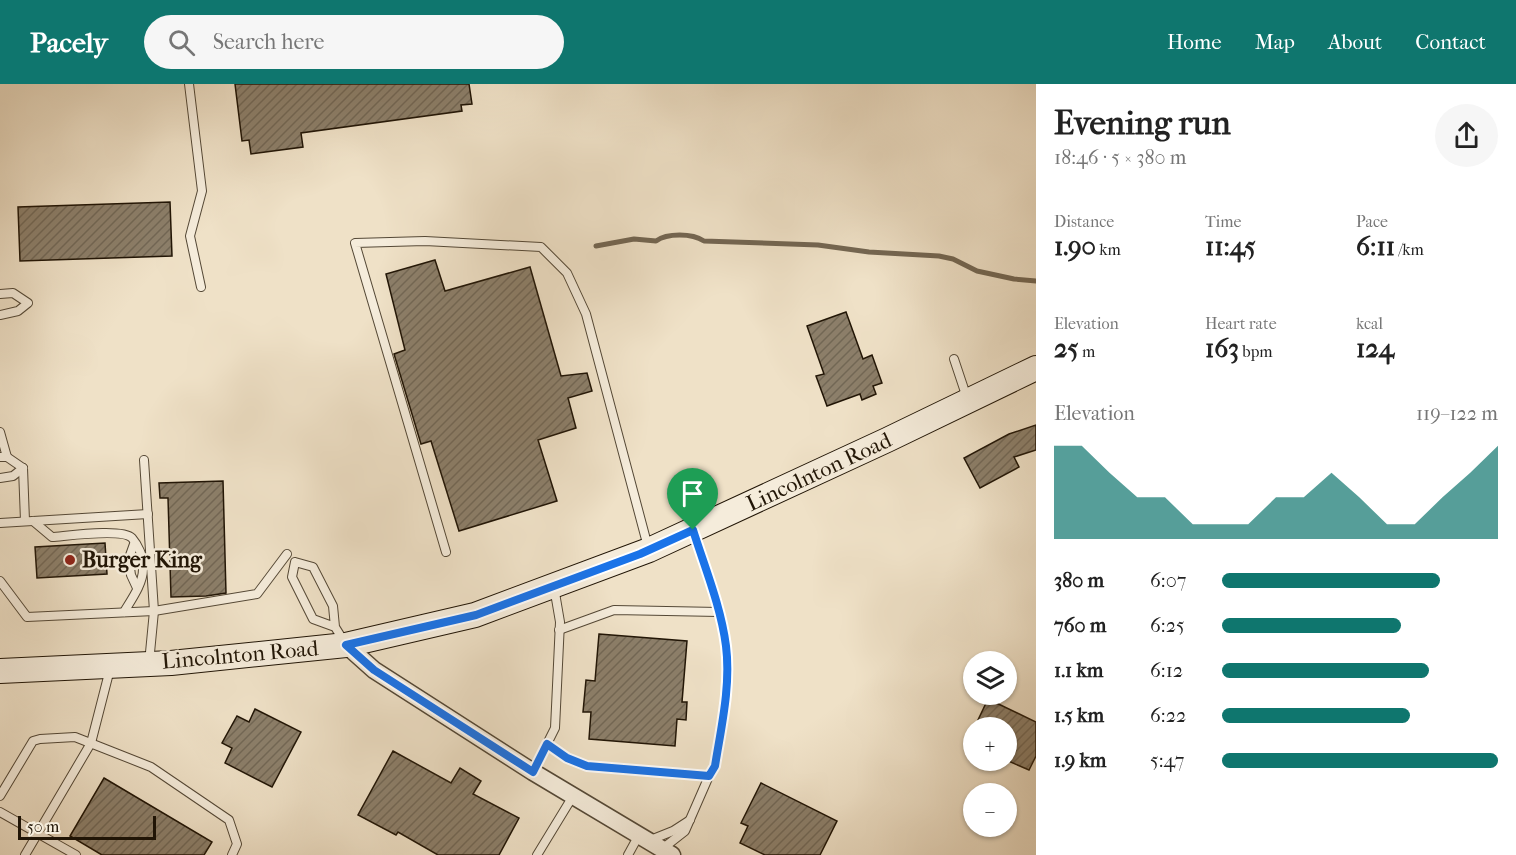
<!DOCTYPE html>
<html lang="en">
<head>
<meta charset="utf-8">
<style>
	:root { --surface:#fff; --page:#f6f6f6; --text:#222; --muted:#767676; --accent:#0f766e }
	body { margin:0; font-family:"IM FELL French Canon",serif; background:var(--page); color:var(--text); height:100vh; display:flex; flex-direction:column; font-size:22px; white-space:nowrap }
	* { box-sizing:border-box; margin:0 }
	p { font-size:20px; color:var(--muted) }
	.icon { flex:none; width:33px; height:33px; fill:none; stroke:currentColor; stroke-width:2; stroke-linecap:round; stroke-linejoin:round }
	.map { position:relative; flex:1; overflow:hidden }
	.side { display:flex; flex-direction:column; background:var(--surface); width:480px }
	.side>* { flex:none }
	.tools { position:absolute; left:963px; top:567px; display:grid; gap:12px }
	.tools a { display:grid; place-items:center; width:54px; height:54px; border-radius:50%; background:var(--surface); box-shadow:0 2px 4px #0004; font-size:30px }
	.scale { position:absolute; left:18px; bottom:15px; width:138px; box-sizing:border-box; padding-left:6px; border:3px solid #211506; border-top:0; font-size:16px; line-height:21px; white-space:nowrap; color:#211506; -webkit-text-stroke:4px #f5ecdb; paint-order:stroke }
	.pin { position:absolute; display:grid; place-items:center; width:51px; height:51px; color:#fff; margin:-62px -26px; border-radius:50% 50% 50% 0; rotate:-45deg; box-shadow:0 0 6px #0007 }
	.pin .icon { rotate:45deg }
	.round { display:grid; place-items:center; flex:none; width:63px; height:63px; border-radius:32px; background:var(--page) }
	.overview { display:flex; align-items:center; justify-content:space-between; height:102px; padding:0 18px }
	h1 { font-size:33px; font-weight:700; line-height:45px }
	.figures { display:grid; grid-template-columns:repeat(3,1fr); gap:9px; height:102px; padding:6px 18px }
	.figures div { display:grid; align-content:center }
	.figures b { font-size:26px; font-weight:700 }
	.figures small { font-size:16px; font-weight:400 }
	.figures p { font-size:16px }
	.chart { height:168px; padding:12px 18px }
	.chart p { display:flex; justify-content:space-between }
	.chart svg { width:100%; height:108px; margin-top:6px; fill:var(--accent); opacity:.7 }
	ul { padding:0 18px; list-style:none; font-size:20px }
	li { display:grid; grid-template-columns:96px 72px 1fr; align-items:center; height:45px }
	li i { height:15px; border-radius:8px; background:var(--accent) }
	header { display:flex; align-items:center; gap:36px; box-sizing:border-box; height:84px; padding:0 30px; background:var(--accent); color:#fff }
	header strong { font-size:28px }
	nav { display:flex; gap:33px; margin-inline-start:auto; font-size:21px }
	.search { width:420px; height:54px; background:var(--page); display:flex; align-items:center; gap:15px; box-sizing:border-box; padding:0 21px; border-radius:33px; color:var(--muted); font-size:22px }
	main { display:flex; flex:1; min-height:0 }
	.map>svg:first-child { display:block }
</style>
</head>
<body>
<header>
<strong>Pacely</strong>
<div class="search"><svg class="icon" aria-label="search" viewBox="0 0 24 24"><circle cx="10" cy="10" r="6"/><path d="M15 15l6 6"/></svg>Search here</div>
<nav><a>Home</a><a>Map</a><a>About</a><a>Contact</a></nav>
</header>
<main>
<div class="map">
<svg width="1036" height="771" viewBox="0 0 1036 771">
	<defs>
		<pattern id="building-hatch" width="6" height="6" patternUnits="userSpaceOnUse" patternTransform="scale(1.5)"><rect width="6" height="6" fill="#8c7f6a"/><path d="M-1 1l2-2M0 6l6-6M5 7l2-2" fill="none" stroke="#726755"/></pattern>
	</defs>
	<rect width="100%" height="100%" fill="#efe1c7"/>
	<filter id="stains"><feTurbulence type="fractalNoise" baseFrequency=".00333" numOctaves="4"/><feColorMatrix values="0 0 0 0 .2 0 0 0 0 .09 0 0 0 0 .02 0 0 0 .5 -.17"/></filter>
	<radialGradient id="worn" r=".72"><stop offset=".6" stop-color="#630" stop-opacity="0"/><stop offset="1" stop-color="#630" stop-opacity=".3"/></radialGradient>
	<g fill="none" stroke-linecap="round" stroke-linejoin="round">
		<path stroke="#736652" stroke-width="5" d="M596,162L634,155L656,157C667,149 692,149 704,157L818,161L869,168L939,172L953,175L977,187L1014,195L1036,197"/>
	</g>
	<g fill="url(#building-hatch)" stroke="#211506" stroke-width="1.5">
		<polygon points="235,0 469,0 472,20 461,21 462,27 301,49 303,63 251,70 249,56 242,57"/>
		<polygon points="170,118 172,172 20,177 18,123"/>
		<polygon points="435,176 445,207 530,183 561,292 587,289 592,307 568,314 576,344 538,356 557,417 459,447 431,357 421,360 394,270 405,266 386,190"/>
		<polygon points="846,228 863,275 872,271 882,299 873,302 876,310 862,316 860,310 827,322 816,292 824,290 807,242"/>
		<polygon points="1036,341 1036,366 1014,373 1019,383 980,404 964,374 1009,350"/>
		<polygon points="223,397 226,509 206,512 171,513 168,414 160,414 159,399"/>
		<polygon points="105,459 107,490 37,494 35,463"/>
		<polygon points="599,550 687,557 682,618 687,618 686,636 677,635 675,662 589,655 591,628 583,628 586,596 595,597"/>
		<polygon points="988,615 1036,638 1036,672 1029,686 1006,676 1006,644 993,644 978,636"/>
		<polygon points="255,625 301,648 272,703 225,679 232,664 222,659 237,632 249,638"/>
		<polygon points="393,667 451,699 460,684 481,697 473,710 519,734 499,771 438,771 398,748 396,751 358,731"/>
		<polygon points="104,694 212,758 204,771 102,771 70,752"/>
		<polygon points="761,699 837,737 820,771 765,771 740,759 748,742 741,739"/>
	</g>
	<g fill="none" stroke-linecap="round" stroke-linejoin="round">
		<g stroke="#544836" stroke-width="10">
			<g id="lane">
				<polyline points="189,0 202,107 190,152 201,203"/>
				<polyline points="0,210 13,209 28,219 18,227 0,231"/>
				<polyline points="954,275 967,314"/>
				<polyline points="0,348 7,373"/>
				<polyline points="0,373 7,373 23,384"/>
				<polyline points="144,376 154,527 149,579"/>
				<polyline points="23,384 25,437"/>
				<polyline points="0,394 13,392 23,384"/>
				<path d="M33,437L52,453C67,452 122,444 132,454C138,461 143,472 143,480"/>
				<polyline points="0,439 148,430"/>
				<polyline points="446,468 355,159 425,157 541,163 567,189 586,230 648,463"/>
				<polyline points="130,479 129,474 134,460"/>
				<polyline points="130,484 131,491 137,504"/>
				<polyline points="0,497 27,533 154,527 257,510 287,470"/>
				<path d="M124,528C131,516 143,500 143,485"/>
				<polyline points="335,543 313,535 292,493 295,478 313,483 333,522 335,543 345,559"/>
				<polyline points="559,546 614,526 719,528"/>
				<polyline points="547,660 567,674 587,682 709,692"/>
				<polyline points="533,688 555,644 560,538 554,503"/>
				<polyline points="0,712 33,657 40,655 75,653 151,683 229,736 237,760 232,771"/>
				<polyline points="0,728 76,771"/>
				<polyline points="648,757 673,747 690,736"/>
				<path d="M662,765L685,747L709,692L715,682C721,644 731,602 726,562C721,523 705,484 693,446"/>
				<polyline points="25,771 91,659 110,585"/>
				<polyline points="537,771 573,712"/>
				<polyline points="628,771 639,751"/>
			</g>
		</g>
		<g stroke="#544836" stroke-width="19">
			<polyline id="street" points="346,561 374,586 533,688 672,771"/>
		</g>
		<g stroke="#211506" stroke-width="26">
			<polyline id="secondary" points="0,587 171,579 346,561 475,531 649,466 887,356 1036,284"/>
		</g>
		<use href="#lane" stroke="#f5ecdb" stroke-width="8"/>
		<use href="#street" stroke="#f5ecdb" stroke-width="16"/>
		<use href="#secondary" stroke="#f5ecdb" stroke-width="24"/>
	</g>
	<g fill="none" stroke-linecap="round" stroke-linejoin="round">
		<g stroke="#fff" stroke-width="12">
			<path id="route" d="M693,446C705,484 721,523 726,562C731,602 721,644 715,682L709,692L587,682L567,674L547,660L533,688L374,586L346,561L476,531L640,470Z"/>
		</g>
		<use href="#route" stroke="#1a73e8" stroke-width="8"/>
	</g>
	<circle fill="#8f2418" stroke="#f5ecdb" stroke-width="2" cx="70" cy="476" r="6"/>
	<g text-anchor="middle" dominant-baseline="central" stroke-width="5" stroke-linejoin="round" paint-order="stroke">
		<g font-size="22" fill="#211506" stroke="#f5ecdb">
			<text transform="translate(819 388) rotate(-25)">Lincolnton Road</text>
			<text transform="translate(240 571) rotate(-5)">Lincolnton Road</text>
		</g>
		<g font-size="22" font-weight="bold" fill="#211506" stroke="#f5ecdb" text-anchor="start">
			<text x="82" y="476">Burger King</text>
		</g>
	</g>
	<rect width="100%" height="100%" filter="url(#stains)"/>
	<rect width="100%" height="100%" fill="url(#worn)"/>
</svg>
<div class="tools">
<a><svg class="icon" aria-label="layers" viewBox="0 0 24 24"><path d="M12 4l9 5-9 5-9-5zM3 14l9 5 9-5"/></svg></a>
<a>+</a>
<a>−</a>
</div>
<div class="scale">50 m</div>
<div class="pin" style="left:693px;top:446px;background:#1e9e55"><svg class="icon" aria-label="arrive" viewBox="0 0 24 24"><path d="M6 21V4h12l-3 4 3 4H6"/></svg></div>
</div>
<section class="side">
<div class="overview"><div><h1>Evening run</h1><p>18:46 · 5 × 380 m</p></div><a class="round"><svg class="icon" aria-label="share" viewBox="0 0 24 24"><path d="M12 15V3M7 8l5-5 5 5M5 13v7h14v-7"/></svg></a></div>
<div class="figures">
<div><p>Distance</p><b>1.90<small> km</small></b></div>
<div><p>Time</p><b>11:45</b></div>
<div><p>Pace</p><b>6:11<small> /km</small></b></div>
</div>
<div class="figures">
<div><p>Elevation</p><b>25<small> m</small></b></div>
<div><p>Heart rate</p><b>163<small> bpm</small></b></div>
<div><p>kcal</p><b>124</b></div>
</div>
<div class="chart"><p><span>Elevation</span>119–122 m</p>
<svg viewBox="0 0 160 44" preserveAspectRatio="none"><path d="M0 44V6L10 6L20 17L30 27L40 27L50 38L60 38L70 38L80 27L90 27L100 17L110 27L120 38L130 38L140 27L150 17L160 6V44z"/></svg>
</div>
<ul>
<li><b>380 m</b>6:07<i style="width:79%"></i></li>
<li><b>760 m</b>6:25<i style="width:65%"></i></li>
<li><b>1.1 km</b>6:12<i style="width:75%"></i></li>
<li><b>1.5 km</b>6:22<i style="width:68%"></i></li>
<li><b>1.9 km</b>5:47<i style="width:100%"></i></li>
</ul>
</section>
</main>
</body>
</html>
